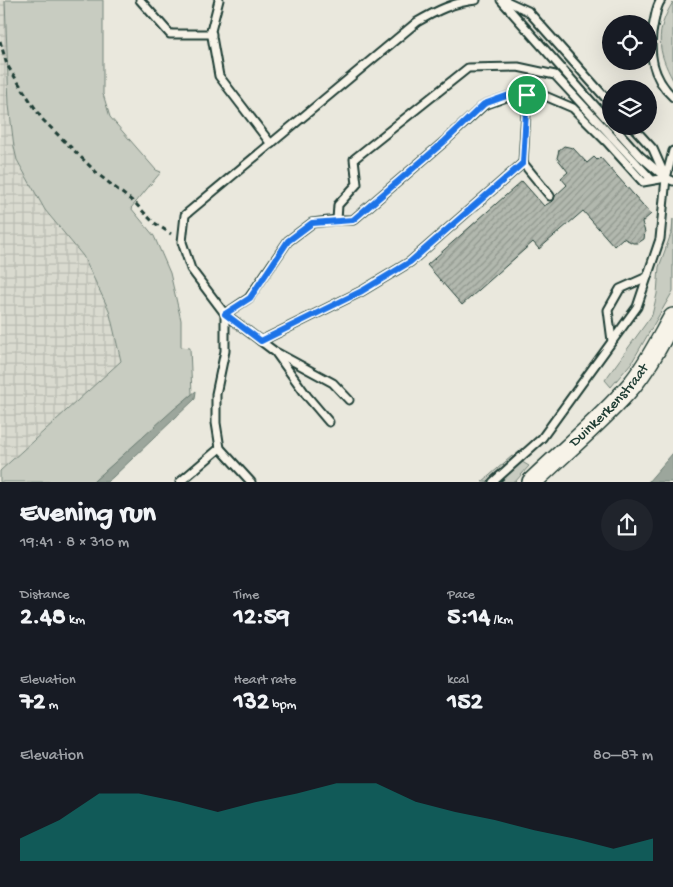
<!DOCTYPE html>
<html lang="en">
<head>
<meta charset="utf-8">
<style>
	:root { --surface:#171b24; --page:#20242c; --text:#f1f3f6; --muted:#9ea1a6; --accent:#0f766e }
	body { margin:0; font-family:"Gochi Hand",sans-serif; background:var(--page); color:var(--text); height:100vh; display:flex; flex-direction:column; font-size:19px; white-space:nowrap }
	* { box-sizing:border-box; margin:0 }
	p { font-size:16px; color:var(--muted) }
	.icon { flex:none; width:28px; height:28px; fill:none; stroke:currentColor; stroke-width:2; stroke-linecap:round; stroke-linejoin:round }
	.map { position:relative; height:482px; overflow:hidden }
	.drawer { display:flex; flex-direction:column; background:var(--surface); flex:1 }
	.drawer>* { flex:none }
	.tools { position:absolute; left:602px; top:15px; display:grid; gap:10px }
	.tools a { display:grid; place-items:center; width:55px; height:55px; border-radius:50%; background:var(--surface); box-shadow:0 5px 20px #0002; font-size:25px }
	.pin { position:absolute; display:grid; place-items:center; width:42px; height:42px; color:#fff; margin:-21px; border:2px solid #fff; border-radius:50%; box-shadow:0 1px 5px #0007 }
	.round { display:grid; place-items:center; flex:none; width:52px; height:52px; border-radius:26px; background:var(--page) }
	.summary { display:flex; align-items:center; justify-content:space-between; height:85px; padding:0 20px }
	h1 { font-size:28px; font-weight:700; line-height:38px }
	.metrics { display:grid; grid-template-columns:repeat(3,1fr); gap:8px; height:85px; padding:5px 20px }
	.metrics div { display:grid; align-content:center }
	.metrics b { font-size:25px; font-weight:700 }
	.metrics small { font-size:14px; font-weight:400 }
	.metrics p { font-size:14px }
	.chart { height:140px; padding:10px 20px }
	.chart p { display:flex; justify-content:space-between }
	.chart svg { width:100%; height:90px; margin-top:5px; fill:var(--accent); opacity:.7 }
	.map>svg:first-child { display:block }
</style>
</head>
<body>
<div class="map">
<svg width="673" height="482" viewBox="0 0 673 482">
	<defs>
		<pattern id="industrial-grid" width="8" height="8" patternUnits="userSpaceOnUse" patternTransform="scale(1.25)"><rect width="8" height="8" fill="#d9dacf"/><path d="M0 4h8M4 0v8" fill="none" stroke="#babcb2"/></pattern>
		<pattern id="building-hatch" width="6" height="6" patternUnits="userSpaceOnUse" patternTransform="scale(1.25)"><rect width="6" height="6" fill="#b2b8ae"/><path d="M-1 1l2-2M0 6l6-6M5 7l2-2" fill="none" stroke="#90978e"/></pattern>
	</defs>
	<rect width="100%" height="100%" fill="#eae8dd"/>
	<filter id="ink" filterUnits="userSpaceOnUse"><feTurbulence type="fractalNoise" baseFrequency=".02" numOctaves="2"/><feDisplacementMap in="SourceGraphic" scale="10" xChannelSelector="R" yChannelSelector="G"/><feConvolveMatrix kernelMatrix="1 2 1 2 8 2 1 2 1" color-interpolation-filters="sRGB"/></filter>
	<g filter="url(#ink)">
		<polygon fill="url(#industrial-grid)" points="0,0 5,0 9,105 14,147 17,160 45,210 83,256 109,310 121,362 0,471"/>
		<g fill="#c8ccc1" stroke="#74847a">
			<polygon points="5,0 103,0 103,94 110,117 156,170 161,172 131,208 154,236 170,273 181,320 181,347 190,348 192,394 93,482 0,482 0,471 121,361 109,310 83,256 45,210 17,160 14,147 9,105"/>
			<path d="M673,2V80C657,51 655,31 673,2Z"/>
			<polygon points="673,219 673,291 632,362 611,387 605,380 652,315 657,294 659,267 672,231"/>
			<polygon points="512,456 529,466 515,482 482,482"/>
		</g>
		<g fill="#9ca69c" stroke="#6a7c72">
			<polygon points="196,391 195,399 113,477 107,482 93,482 174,409"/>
			<polygon points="673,453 673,482 648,482"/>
		</g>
		<polygon fill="url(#building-hatch)" stroke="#1f3d34" points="564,146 573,148 587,163 594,157 597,160 600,157 651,214 642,222 645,232 644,239 638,243 633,243 623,238 614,246 583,211 539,249 533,242 462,305 427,265 522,181 544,206 554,200 555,196 567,185 561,178 568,172 557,158 559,150"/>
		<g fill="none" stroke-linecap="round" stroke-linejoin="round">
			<g stroke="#1f3d34" stroke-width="11">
				<g id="lane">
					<polyline points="140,0 170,34 212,34"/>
					<polyline points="219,0 211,31 219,76 271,144"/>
					<polyline points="501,0 611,124"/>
					<polyline points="504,0 528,11 611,104"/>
					<path d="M661,0C656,7 656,14 654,22C648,49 651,77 673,97"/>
					<polyline points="527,95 523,163 550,196"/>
					<polyline points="613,126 640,156 666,178"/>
					<polyline points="632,126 653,149 665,176"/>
					<polyline points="652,180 555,75 518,67 468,68 354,159 357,184 338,205 337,220 353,220 445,141 484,105 512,95 545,96 573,108 607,142 643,182 666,178 673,181"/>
					<polyline points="261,341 362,291 410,262 523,163"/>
					<polyline points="612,341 608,310 620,289 647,277"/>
					<polyline points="276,353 307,396 329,422"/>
					<path d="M349,400L333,383L274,351L225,314L191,269L182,242L185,215L417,22C436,11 454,2 476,0"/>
					<polyline points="180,482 220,448"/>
					<polyline points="251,482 220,448 216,423 216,394 225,351 225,314 249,298 288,241 312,223 337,220"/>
					<polyline points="493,482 542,438 637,307 660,239 666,178 673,151"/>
				</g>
			</g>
			<g stroke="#1f3d34" stroke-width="22">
				<g id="secondary">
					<path id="s1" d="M532,482C565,450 601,421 631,386C648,366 660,341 673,318"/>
				</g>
			</g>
			<polyline stroke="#1f3d34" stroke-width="3" stroke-dasharray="5 4" stroke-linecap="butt" points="0,41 7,65 42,119 99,175 136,204 153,222 171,234"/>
			<use href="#lane" stroke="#f7f3e8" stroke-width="7"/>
			<use href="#secondary" stroke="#f7f3e8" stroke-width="19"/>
		</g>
	</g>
	<g fill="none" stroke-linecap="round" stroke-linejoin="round" filter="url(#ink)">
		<g stroke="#fff" stroke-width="10">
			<polygon id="route" points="512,94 527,95 523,163 410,262 362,291 261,341 225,314 250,298 288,241 312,223 353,220 445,141 484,104"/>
		</g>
		<use href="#route" stroke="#1a73e8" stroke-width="6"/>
	</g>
	<g text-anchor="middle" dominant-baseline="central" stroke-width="5" stroke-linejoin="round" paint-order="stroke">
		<g font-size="15" fill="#1f3d34" stroke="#f7f3e8">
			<text stroke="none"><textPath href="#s1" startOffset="109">Duinkerkenstraat</textPath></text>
		</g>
	</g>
</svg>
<div class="tools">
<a><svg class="icon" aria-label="locate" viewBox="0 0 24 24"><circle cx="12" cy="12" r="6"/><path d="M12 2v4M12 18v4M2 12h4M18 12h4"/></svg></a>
<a><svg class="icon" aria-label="layers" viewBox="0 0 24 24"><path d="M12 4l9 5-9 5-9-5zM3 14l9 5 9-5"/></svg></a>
</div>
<div class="pin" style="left:527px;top:95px;background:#1e9e55"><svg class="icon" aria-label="arrive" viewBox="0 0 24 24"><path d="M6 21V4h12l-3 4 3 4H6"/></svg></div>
</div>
<section class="drawer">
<div class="summary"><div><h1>Evening run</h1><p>19:41 · 8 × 310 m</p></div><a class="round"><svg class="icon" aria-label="share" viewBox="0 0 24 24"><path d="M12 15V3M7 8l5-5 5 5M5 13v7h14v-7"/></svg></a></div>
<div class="metrics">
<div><p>Distance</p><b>2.48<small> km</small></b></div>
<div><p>Time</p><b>12:59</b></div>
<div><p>Pace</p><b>5:14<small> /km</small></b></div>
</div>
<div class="metrics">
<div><p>Elevation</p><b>72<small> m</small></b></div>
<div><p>Heart rate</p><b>132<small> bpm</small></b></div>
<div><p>kcal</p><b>152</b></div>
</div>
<div class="chart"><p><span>Elevation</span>80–87 m</p>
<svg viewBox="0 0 160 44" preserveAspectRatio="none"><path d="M0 44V33L10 24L20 11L30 11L40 15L50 20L60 15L70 11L80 6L90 6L100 15L110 20L120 24L130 29L140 33L150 38L160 33V44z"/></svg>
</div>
</section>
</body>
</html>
